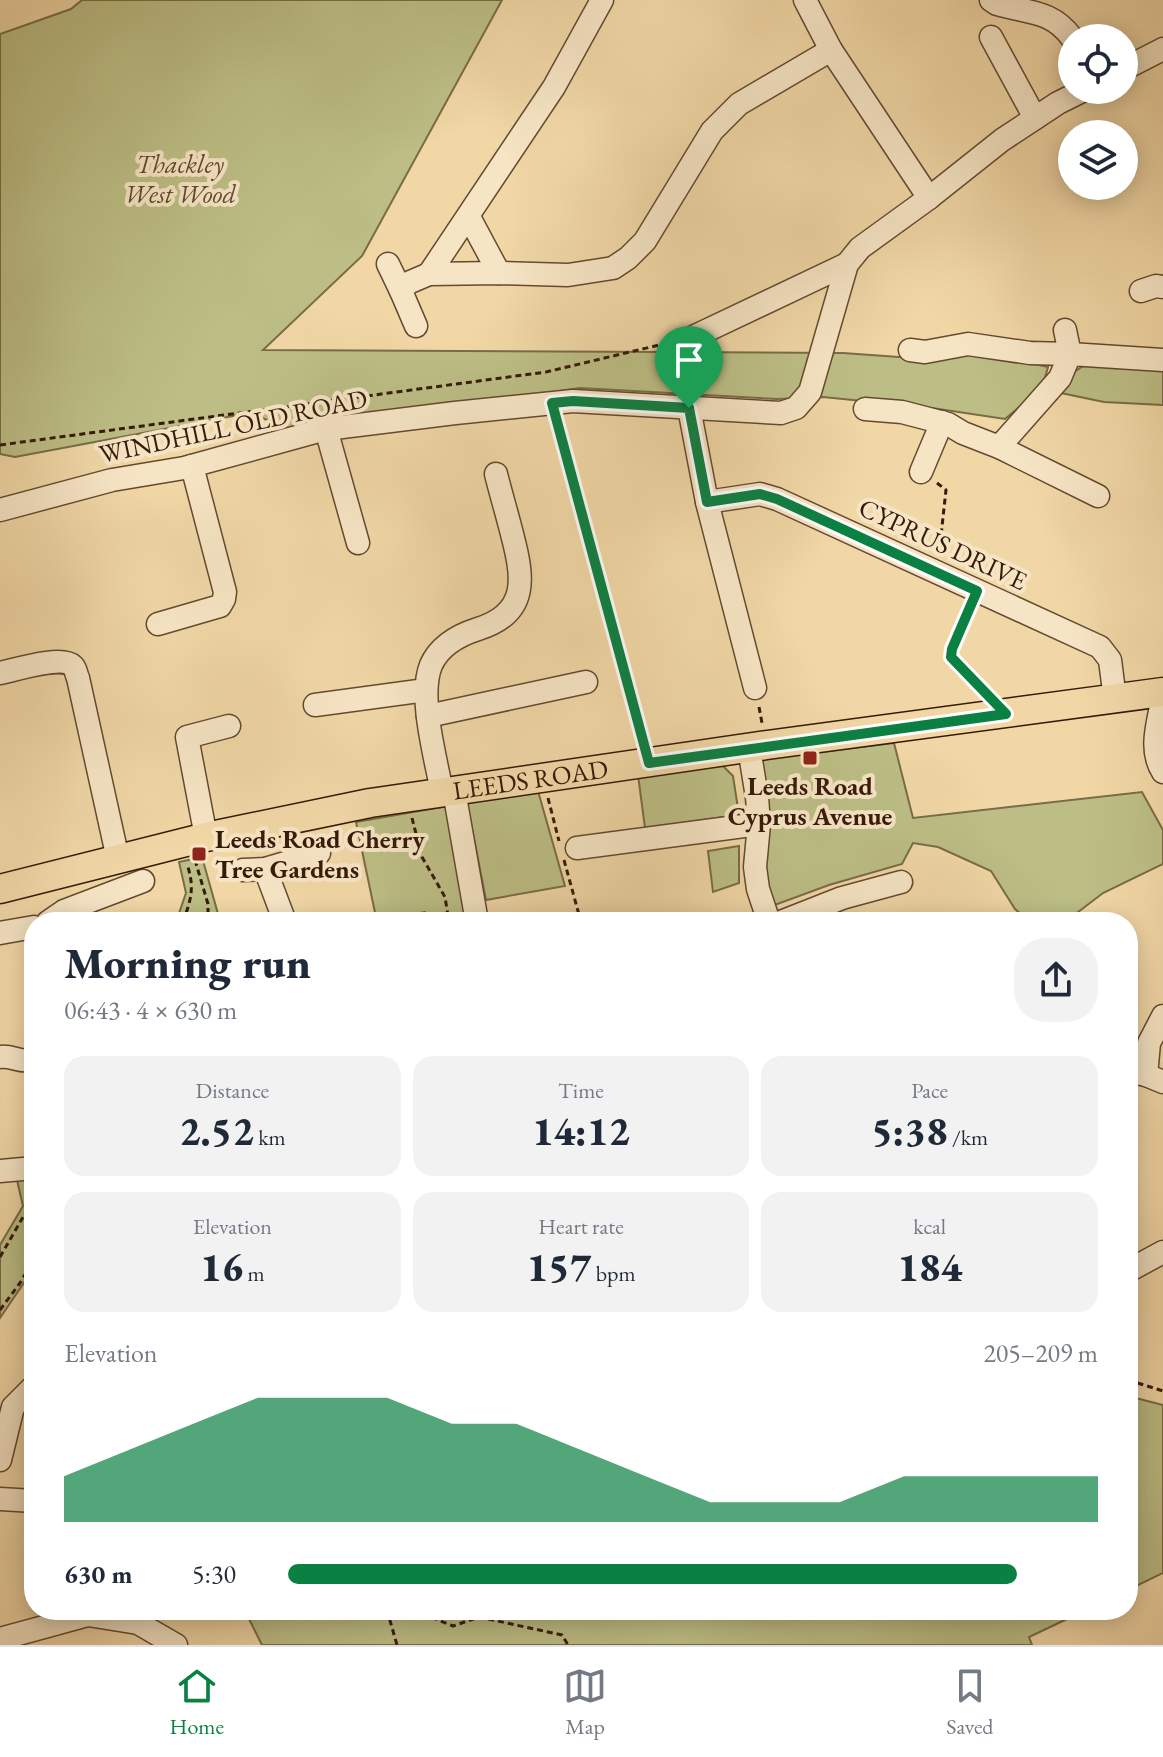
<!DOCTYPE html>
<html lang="en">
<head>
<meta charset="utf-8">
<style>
	:root { --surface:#fff; --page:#f2f2f3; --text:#1f2937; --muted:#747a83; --line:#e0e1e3; --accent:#0b8043 }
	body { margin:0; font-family:"EB Garamond",serif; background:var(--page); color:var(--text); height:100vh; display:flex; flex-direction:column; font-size:30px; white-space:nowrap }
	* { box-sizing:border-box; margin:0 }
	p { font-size:26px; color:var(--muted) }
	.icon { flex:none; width:44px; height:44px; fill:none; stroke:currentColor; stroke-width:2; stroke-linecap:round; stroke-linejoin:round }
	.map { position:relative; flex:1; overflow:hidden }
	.sheet { position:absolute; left:24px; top:912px; width:1114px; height:708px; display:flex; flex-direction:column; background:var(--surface); border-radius:32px; box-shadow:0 4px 20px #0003 }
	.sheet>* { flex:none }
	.controls { position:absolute; left:1058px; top:24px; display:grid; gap:16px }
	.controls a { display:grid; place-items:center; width:80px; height:80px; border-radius:50%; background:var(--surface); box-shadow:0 4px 20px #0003; font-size:40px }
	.pin { position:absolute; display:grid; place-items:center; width:68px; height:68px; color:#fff; margin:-82px -34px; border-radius:50% 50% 50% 0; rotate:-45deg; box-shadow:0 0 8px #0007 }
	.pin .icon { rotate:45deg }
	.round { display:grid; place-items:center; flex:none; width:84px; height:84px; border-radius:32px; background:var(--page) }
	.summary { display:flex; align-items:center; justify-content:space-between; height:136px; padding:0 40px }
	h1 { font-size:44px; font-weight:800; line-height:60px }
	.figures { display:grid; grid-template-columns:repeat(3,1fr); gap:12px; height:136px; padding:8px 40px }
	.figures div { display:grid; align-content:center; border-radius:20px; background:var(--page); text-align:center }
	.figures b { font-size:40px; font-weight:800 }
	.figures small { font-size:22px; font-weight:400 }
	.figures p { font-size:22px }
	.chart { height:224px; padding:16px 40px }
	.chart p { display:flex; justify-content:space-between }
	.chart svg { width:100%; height:144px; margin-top:8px; fill:var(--accent); opacity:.7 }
	ul { padding:0 40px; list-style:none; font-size:26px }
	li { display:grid; grid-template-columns:128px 96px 1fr; align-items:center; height:60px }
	li i { height:20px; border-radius:10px; background:var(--accent) }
	.menu { display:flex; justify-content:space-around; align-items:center; height:112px; border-top:2px solid var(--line); background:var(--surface); font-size:22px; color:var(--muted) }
	.menu a { display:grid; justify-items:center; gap:4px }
	.menu .on { color:var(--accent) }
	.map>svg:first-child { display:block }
</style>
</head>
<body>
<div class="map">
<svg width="1163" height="1645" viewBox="0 0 1163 1645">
	<rect width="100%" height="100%" fill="#f1d7a6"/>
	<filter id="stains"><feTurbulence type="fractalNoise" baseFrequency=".0025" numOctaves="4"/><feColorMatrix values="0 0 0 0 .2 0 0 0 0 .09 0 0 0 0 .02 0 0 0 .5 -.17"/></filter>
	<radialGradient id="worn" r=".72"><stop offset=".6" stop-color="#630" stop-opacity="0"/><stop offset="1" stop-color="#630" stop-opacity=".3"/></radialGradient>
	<g fill="#bcbe85" stroke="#796c47" stroke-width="2">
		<polygon points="82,0 502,0 362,256 263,350 843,353 913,358 974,350 1048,367 1042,388 1005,419 932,408 823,397 777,399 580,388 293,430 249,413 15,457 0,454 0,34 71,9"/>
		<polygon points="1088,363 1163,368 1163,405 1104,402 1061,393 1074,372"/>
		<polygon points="894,743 913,818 1142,792 1163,830 1163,864 1103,893 1065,922 1030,922 1015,909 991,871 938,847 913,843 902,864 829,885 772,906 760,876 761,759"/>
		<polygon points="721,764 733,776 739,815 645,828 638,775"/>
		<polygon points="538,791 565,886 486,900 467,803"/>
		<polygon points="448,806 469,922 428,922 425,912 377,922 356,822"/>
		<polygon points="739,846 739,883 713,892 708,851"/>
		<polygon points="202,857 220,921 176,922 186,893 179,862"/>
		<polygon points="34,1178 34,1268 0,1318 0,1245 23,1206 17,1180"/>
		<polygon points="1128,1396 1163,1405 1163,1573 1128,1590"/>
		<polygon points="287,1610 1086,1610 1029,1637 1032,1645 262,1645 249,1619"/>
	</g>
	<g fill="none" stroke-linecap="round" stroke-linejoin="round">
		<g stroke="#654930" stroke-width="25">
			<g id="minor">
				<polyline points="805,0 831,50 929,198"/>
				<path d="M991,0L997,4C1028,13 1052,10 1072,38"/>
				<polyline points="991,37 1035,118"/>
				<polyline points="1124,69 1163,49"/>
				<polyline points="469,217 499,273"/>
				<polyline points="388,264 401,291"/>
				<polyline points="429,274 554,87 602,0"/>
				<polyline points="1141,291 1156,286 1163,287"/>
				<polyline points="416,326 401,291 408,283 429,274 499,273 568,275 613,268 628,258 645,241 712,131 739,104 831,50"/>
				<polyline points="691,338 847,264"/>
				<polyline points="910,350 925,352 968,344 1030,353 1070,354 1065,330"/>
				<polyline points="689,408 707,502 755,688"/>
				<polyline points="865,409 902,412 948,424 963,433 999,447 1098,496"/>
				<polyline points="326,429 358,543"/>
				<polyline points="999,447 1060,378 1070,354 1163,360"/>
				<polyline points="921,472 942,422"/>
				<polyline points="707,502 760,494 777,499 1100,647 1110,660 1115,699"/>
				<polyline points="0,510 112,480 184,468 326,429 455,413 573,401 781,413 796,408 810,392 847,264 860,248 929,198 1002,140 1058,103 1084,90"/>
				<polyline points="158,624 220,606 224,599 225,592 192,466"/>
				<path d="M0,673C15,670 62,655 73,666C76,669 76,674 78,678L118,859"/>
				<path d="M1163,696C1159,721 1148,749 1163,772"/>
				<polyline points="315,705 426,690"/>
				<polyline points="428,716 586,682"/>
				<polyline points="749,748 757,797 759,824 755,867 758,889 769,922"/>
				<polyline points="454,791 477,922"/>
				<path d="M442,793C436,758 418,697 431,665C440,645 459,635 478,629C530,613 523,576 512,534C507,514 501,494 496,474"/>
				<polyline points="206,837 187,737 229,726"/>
				<polyline points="577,848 759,824"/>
				<polyline points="265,869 285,922"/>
				<polyline points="243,870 265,869 319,853"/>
				<polyline points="48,922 64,911 143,881"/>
				<polyline points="781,922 842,898 901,882"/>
				<polyline points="0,933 34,927"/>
				<path d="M0,1057C13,1055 17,1063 34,1060"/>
				<polyline points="1128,1071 1146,1075 1163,1082"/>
				<polyline points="1146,1075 1149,1043 1163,1016"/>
				<polyline points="0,1171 34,1168"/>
				<polyline points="1128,1271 1163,1252"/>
				<polyline points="0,1460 13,1407 34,1386"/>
				<polyline points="0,1499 34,1501"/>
				<polyline points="0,1639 88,1615 138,1623 176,1645"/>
			</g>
		</g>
		<g stroke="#361a09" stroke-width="31">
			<g id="major">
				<path id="s1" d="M0,889L206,837L370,803L767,745L1163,692"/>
			</g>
		</g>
		<g stroke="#361a09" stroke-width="3" stroke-dasharray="6 4" stroke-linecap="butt">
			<polyline points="556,419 644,744"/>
			<polyline points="0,445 546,372 676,341"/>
			<polyline points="937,483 946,490 939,554"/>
			<polyline points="969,609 952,649 951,657 988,695"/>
			<polyline points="759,707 762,723"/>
			<polyline points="548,798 559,841"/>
			<polyline points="412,818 422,857 445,897 449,922"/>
			<polyline points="195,860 208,904 208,922"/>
			<polyline points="564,860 581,922"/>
			<path d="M183,922C191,899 195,888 187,864"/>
			<polyline points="0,1257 34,1198"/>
			<polyline points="0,1310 20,1283 34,1259"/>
			<polyline points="1128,1380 1163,1391"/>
			<polyline points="387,1610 397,1645"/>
			<polyline points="413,1610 453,1626 479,1617 562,1635 568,1645"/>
		</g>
		<use href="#minor" stroke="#f6e5c5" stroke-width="22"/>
		<use href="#major" stroke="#f1d7a6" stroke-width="28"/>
	</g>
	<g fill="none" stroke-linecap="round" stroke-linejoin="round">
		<g stroke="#fff" stroke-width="16">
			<polygon id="route" points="573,401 689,408 707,502 760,494 777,499 977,591 952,649 951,657 1006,714 649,763 552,403"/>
		</g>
		<use href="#route" stroke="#0b8043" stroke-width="10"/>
	</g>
	<g fill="#8f2418" stroke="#f6e5c5" stroke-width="3">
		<rect x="802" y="750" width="16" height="16" rx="4"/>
		<rect x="191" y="846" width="16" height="16" rx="4"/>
	</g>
	<g text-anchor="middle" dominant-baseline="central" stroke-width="8" stroke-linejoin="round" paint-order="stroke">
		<g font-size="26" font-style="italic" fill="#5e4b2e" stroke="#f6e5c5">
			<text x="180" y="164">Thackley<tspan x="180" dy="30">West Wood</tspan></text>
		</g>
		<g font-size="26" fill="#361a09" stroke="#f6e5c5">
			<text transform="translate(233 426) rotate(-12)">WINDHILL OLD ROAD</text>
			<text transform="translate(943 544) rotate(25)">CYPRUS DRIVE</text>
			<text stroke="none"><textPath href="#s1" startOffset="542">LEEDS ROAD</textPath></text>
		</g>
		<g font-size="26" font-weight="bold" fill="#361a09" stroke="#f6e5c5">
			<text x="810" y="786">Leeds Road<tspan x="810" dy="30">Cyprus Avenue</tspan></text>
			<text x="215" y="839" text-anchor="start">Leeds Road Cherry<tspan x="215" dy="30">Tree Gardens</tspan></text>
		</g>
	</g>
	<rect width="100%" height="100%" filter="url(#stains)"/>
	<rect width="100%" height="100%" fill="url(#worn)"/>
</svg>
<div class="controls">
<a><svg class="icon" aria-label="locate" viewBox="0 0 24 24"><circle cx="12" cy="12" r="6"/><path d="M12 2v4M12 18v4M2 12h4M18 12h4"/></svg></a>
<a><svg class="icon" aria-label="layers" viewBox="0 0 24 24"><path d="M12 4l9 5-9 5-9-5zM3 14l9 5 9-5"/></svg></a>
</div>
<div class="pin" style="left:689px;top:408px;background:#1e9e55"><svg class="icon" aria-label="arrive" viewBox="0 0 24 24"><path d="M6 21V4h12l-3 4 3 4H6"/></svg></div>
<section class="sheet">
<div class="summary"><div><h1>Morning run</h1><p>06:43 · 4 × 630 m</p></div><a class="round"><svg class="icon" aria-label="share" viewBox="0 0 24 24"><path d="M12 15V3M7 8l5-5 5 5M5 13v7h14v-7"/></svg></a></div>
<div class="figures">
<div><p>Distance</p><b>2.52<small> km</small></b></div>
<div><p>Time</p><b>14:12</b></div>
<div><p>Pace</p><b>5:38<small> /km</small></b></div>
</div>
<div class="figures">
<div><p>Elevation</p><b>16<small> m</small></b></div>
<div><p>Heart rate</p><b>157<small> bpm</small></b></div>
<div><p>kcal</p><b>184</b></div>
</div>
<div class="chart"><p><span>Elevation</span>205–209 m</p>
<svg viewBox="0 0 160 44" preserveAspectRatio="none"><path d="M0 44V30L10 22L20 14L30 6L40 6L50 6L60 14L70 14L80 22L90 30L100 38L110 38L120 38L130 30L140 30L150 30L160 30V44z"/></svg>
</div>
<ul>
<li><b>630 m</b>5:30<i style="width:90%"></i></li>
</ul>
</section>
</div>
<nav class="menu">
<a class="on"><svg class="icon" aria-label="home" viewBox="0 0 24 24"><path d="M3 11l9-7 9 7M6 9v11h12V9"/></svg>Home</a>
<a><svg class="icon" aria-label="map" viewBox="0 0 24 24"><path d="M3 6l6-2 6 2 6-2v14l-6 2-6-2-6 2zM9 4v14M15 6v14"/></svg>Map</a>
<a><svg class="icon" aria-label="saved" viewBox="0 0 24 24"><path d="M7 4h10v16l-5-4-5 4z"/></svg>Saved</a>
</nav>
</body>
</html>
